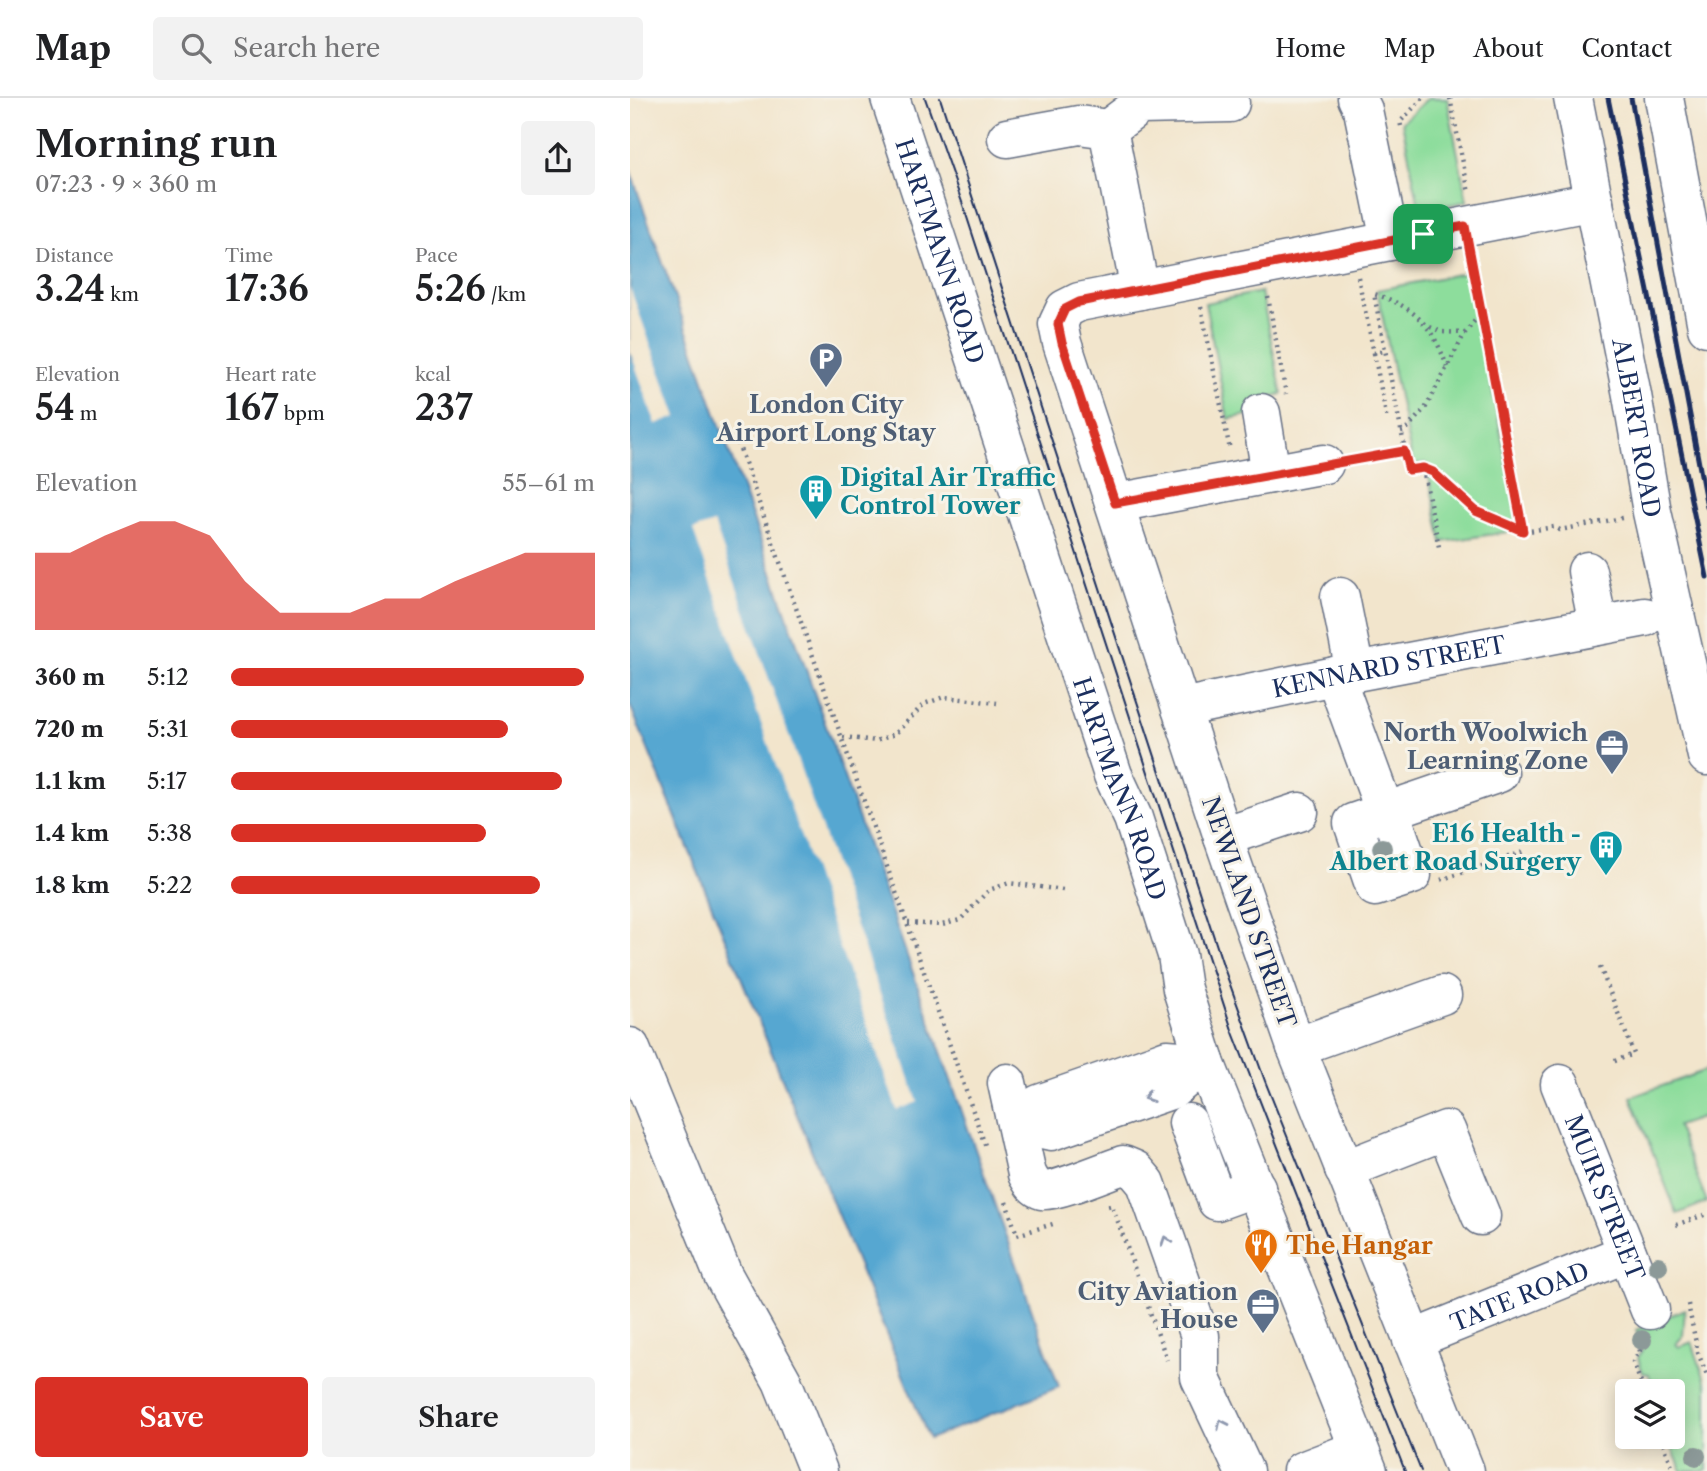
<!DOCTYPE html>
<html lang="en">
<head>
<meta charset="utf-8">
<style>
	:root { --surface:#fff; --page:#f2f2f2; --text:#202124; --muted:#757577; --line:#e0e0e0; --accent:#d93025 }
	body { margin:0; font-family:"Libre Caslon Text",serif; background:var(--page); color:var(--text); height:100vh; display:flex; flex-direction:column; font-size:26px; white-space:nowrap }
	* { box-sizing:border-box; margin:0 }
	p { font-size:23px; color:var(--muted) }
	.icon { flex:none; width:38px; height:38px; fill:none; stroke:currentColor; stroke-width:2; stroke-linecap:round; stroke-linejoin:round }
	.map { position:relative; flex:1; overflow:hidden }
	.side { display:flex; flex-direction:column; background:var(--surface); width:630px }
	.side>* { flex:none }
	.buttons { position:absolute; left:985px; top:1281px; display:grid; gap:14px }
	.buttons a { display:grid; place-items:center; width:70px; height:70px; border-radius:7px; background:var(--surface); box-shadow:0 4px 18px #0003; font-size:35px }
	.pin { position:absolute; display:grid; place-items:center; width:60px; height:60px; color:#fff; margin:-30px; border-radius:14px; box-shadow:0 4px 10px #0006 }
	.round { display:grid; place-items:center; flex:none; width:74px; height:74px; border-radius:7px; background:var(--page) }
	.summary { display:flex; align-items:center; justify-content:space-between; height:119px; padding:0 35px }
	h1 { font-size:38px; font-weight:600; line-height:52px }
	.figures { display:grid; grid-template-columns:repeat(3,1fr); gap:10px; height:119px; padding:7px 35px }
	.figures div { display:grid; align-content:center }
	.figures b { font-size:35px; font-weight:600 }
	.figures small { font-size:19px; font-weight:400 }
	.figures p { font-size:19px }
	.chart { height:196px; padding:14px 35px }
	.chart p { display:flex; justify-content:space-between }
	.chart svg { width:100%; height:126px; margin-top:7px; fill:var(--accent); opacity:.7 }
	.cta { display:flex; gap:14px; margin-top:auto; padding:14px 35px }
	.cta a { flex:1; height:80px; border-radius:7px; background:var(--accent); color:#fff; font-size:28px; font-weight:600; line-height:80px; text-align:center }
	.cta a+a { background:var(--page); color:var(--text) }
	ul { padding:0 35px; list-style:none; font-size:23px }
	li { display:grid; grid-template-columns:112px 84px 1fr; align-items:center; height:52px }
	li i { height:18px; border-radius:9px; background:var(--accent) }
	header { display:flex; align-items:center; gap:42px; box-sizing:border-box; height:98px; padding:0 35px; background:var(--surface); border-bottom:2px solid var(--line) }
	header strong { font-size:33px }
	nav { display:flex; gap:38px; margin-inline-start:auto; font-size:24px }
	.search { width:490px; height:63px; background:var(--page); display:flex; align-items:center; gap:18px; box-sizing:border-box; padding:0 24px; border-radius:7px; color:var(--muted); font-size:26px }
	main { display:flex; flex:1; min-height:0 }
	.map>svg:first-child { display:block }
</style>
</head>
<body>
<header>
<strong>Map</strong>
<div class="search"><svg class="icon" aria-label="search" viewBox="0 0 24 24"><circle cx="10" cy="10" r="6"/><path d="M15 15l6 6"/></svg>Search here</div>
<nav><a>Home</a><a>Map</a><a>About</a><a>Contact</a></nav>
</header>
<main>
<section class="side">
<div class="summary"><div><h1>Morning run</h1><p>07:23 · 9 × 360 m</p></div><a class="round"><svg class="icon" aria-label="share" viewBox="0 0 24 24"><path d="M12 15V3M7 8l5-5 5 5M5 13v7h14v-7"/></svg></a></div>
<div class="figures">
<div><p>Distance</p><b>3.24<small> km</small></b></div>
<div><p>Time</p><b>17:36</b></div>
<div><p>Pace</p><b>5:26<small> /km</small></b></div>
</div>
<div class="figures">
<div><p>Elevation</p><b>54<small> m</small></b></div>
<div><p>Heart rate</p><b>167<small> bpm</small></b></div>
<div><p>kcal</p><b>237</b></div>
</div>
<div class="chart"><p><span>Elevation</span>55–61 m</p>
<svg viewBox="0 0 160 44" preserveAspectRatio="none"><path d="M0 44V17L10 17L20 11L30 6L40 6L50 11L60 27L70 38L80 38L90 38L100 33L110 33L120 27L130 22L140 17L150 17L160 17V44z"/></svg>
</div>
<ul>
<li><b>360 m</b>5:12<i style="width:97%"></i></li>
<li><b>720 m</b>5:31<i style="width:76%"></i></li>
<li><b>1.1 km</b>5:17<i style="width:91%"></i></li>
<li><b>1.4 km</b>5:38<i style="width:70%"></i></li>
<li><b>1.8 km</b>5:22<i style="width:85%"></i></li>
</ul>
<div class="cta"><a>Save</a><a>Share</a></div>
</section>
<div class="map">
<svg width="1077" height="1373" viewBox="0 0 1077 1373">
	<rect width="100%" height="100%" fill="#f7f3e8"/>
	<filter id="ink" filterUnits="userSpaceOnUse"><feTurbulence type="fractalNoise" baseFrequency=".0143" numOctaves="2"/><feDisplacementMap in="SourceGraphic" scale="14" xChannelSelector="R" yChannelSelector="G"/><feConvolveMatrix kernelMatrix="1 2 1 2 8 2 1 2 1" color-interpolation-filters="sRGB"/></filter>
	<filter id="wash" filterUnits="userSpaceOnUse"><feTurbulence type="fractalNoise" baseFrequency=".00686" numOctaves="4" result="noise"/><feDisplacementMap in="SourceGraphic" scale="28" xChannelSelector="R" yChannelSelector="G"/><feGaussianBlur stdDeviation="1.57" result="paint"/><feColorMatrix in="noise" values="0 0 0 0 0 0 0 0 0 0 0 0 0 0 0 0 0 1.4 0 .05"/><feComposite in="paint" operator="in"/></filter>
	<g filter="url(#wash)">
		<rect width="100%" height="100%" fill="#f2e5cc"/>
		<g fill="#8ddd9c" stroke="#54867d" stroke-width="2">
			<polygon points="798,0 817,0 837,103 790,113 772,24"/>
			<polygon points="839,174 890,432 812,444 796,365 783,367 747,192"/>
			<polygon points="631,194 652,296 634,300 636,313 598,321 575,205"/>
			<polygon points="1077,972 1077,1018 1047,1028 1077,1104 1047,1116 1001,999"/>
			<polygon points="1055,1211 1053,1238 1046,1246 1049,1249 1062,1244 1077,1288 1077,1372 1074,1373 1052,1373 1037,1339 1043,1339 1043,1293 1024,1293 1019,1276 1013,1275 1008,1260 1013,1251 1006,1232"/>
		</g>
		<polygon fill="#57a7d1" stroke="#396b98" stroke-width="2" points="0,72 429,1289 299,1341 0,607"/>
		<g fill="#f2e5cc">
			<polygon points="0,190 47,319 26,326 0,253"/>
			<polygon points="84,425 288,1004 267,1012 63,432"/>
		</g>
	</g>
	<g filter="url(#ink)">
		<g fill="none" stroke-linecap="round" stroke-linejoin="round">
			<g stroke="#666f84" stroke-width="41">
				<g id="minor">
					<path id="s1" d="M260,0L483,677L503,720L547,857L552,891L575,964L738,1373"/>
					<polyline points="727,0 733,12 760,143"/>
					<polyline points="1034,0 1077,229"/>
					<polyline points="478,31 510,7 600,5"/>
					<polyline points="377,40 449,27 478,31 510,192"/>
					<polyline points="631,315 641,376"/>
					<polyline points="486,405 694,366"/>
					<polyline points="957,473 968,527"/>
					<polyline points="710,499 725,574"/>
					<polyline points="705,578 755,714 869,675"/>
					<path id="s2" d="M551,610L705,578L1015,519"/>
					<polyline points="755,714 723,725 745,789 782,777 760,713"/>
					<polyline points="593,739 669,714"/>
					<polyline points="0,949 93,1177 152,1283 188,1373"/>
					<polyline points="666,949 812,897"/>
					<path d="M377,985L397,1076C401,1083 404,1090 412,1092C424,1095 478,1072 493,1067L505,1072L516,1085L570,1238V1279L614,1373"/>
					<path id="s3" d="M930,986L1020,1212"/>
					<polyline points="558,1025 587,1103 626,1089"/>
					<polyline points="388,1026 421,1033 543,991 575,964"/>
					<polyline points="388,1026 409,1006 529,964 537,961 575,964"/>
					<polyline points="714,1072 816,1032 851,1118"/>
					<path id="s4" d="M782,1242L997,1155"/>
					<polyline points="672,1373 729,1351"/>
					<polyline points="835,1373 666,949 593,739 432,245 428,226 435,211 449,204 964,103"/>
				</g>
			</g>
			<g stroke="#666f84" stroke-width="41">
				<g id="major">
					<path id="s5" d="M943,0L1002,297L1022,414L1077,658"/>
				</g>
			</g>
			<g stroke="#666f84" stroke-width="4.5" stroke-dasharray="2 5" stroke-linecap="butt">
				<polyline points="820,0 839,95"/>
				<polyline points="771,28 770,24 793,0"/>
				<polyline points="841,160 893,434 924,429 930,432 992,420"/>
				<polyline points="728,179 744,255 755,253"/>
				<polyline points="638,199 656,296"/>
				<polyline points="571,209 600,352"/>
				<polyline points="800,229 812,234 835,235"/>
				<polyline points="744,255 757,322"/>
				<path d="M817,269C804,230 785,208 744,196L779,372L793,370L803,374L846,413L893,433"/>
				<polyline points="771,334 775,333 796,309 835,235 851,215"/>
				<polyline points="108,345 356,1050"/>
				<polyline points="723,361 774,353"/>
				<polyline points="793,371 809,449"/>
				<polyline points="213,639 246,643 265,636 294,606 314,599 367,605"/>
				<polyline points="811,782 893,754"/>
				<polyline points="278,825 312,827 330,822 359,792 379,785 433,792"/>
				<polyline points="970,869 1004,956 982,964"/>
				<polyline points="376,1104 387,1137 423,1126"/>
				<polyline points="478,1108 482,1107 537,1262"/>
				<polyline points="1046,1127 1077,1116"/>
				<polyline points="1058,1206 1068,1255 1077,1277"/>
				<polyline points="1005,1238 1010,1253 1003,1264 1014,1293"/>
				<polyline points="1031,1339 1044,1373"/>
			</g>
			<use href="#minor" stroke="#fff" stroke-width="38"/>
			<use href="#major" stroke="#fff" stroke-width="38"/>
			<g stroke="#1b2f5e" stroke-width="2">
				<polyline points="295,0 333,107 602,932 775,1373"/>
				<polyline points="310,0 594,870 635,983 791,1373"/>
			</g>
			<g stroke="#1b2f5e" stroke-width="5">
				<polyline points="978,0 1077,479"/>
				<polyline points="1001,0 1077,409"/>
			</g>
		</g>
		<g fill="#8c9998">
			<circle cx="752" cy="750" r="10"/>
			<circle cx="1028" cy="1168" r="10"/>
			<circle cx="1012" cy="1242" r="10"/>
			<circle cx="1066" cy="1358" r="10"/>
		</g>
		<defs><path id="oneway-chevron" d="M-2-3.5L2.5 0L-2 3.5" fill="none" stroke-width="1.6" stroke-linecap="round" stroke-linejoin="round" transform="scale(1.75)"/></defs>
		<g stroke="#8d97ae">
			<use href="#oneway-chevron" transform="translate(518 999) rotate(161)"/>
			<use href="#oneway-chevron" transform="translate(536 1143) rotate(-109)"/>
			<use href="#oneway-chevron" transform="translate(592 1326) rotate(-115)"/>
		</g>
	</g>
	<g fill="none" stroke-linecap="round" stroke-linejoin="round" filter="url(#ink)">
		<g stroke="#fff" stroke-width="14">
			<polygon id="route" points="835,128 893,433 846,413 803,374 793,370 779,372 774,353 485,405 432,245 428,226 435,211 449,204"/>
		</g>
		<use href="#route" stroke="#d93025" stroke-width="9"/>
	</g>
	<defs>
		<g id="parking-pin" transform="scale(1.75)"><path d="M0 17L-7.5 6A9.5 9.5 0 1 1 7.5 6Z" fill="#5c6f8a" stroke="#f7f3e8"/><path d="M-3.5-5.5H1a3.5 3.5 0 0 1 0 7H-1V5.5H-3.5ZM-1-3.4V-.6H.8a1.4 1.4 0 0 0 0-2.8Z" fill="#fff"/></g>
		<g id="building-pin" transform="scale(1.75)"><path d="M0 17L-7.5 6A9.5 9.5 0 1 1 7.5 6Z" fill="#0f9aa8" stroke="#f7f3e8"/><path d="M-4-6H4V6H1V3H-1V6H-4ZM-2.5-4.3h1.7v1.8h-1.7ZM.8-4.3h1.7v1.8H.8ZM-2.5-1h1.7V.8h-1.7ZM.8-1h1.7V.8H.8Z" fill="#fff"/></g>
		<g id="office-pin" transform="scale(1.75)"><path d="M0 17L-7.5 6A9.5 9.5 0 1 1 7.5 6Z" fill="#5c6f8a" stroke="#f7f3e8"/><path d="M-6-3h4V-5.5h4V-3h4V5H-6ZM-1-4.5V-3h2v-1.5ZM-6 0V1H6V0Z" fill="#fff"/></g>
		<g id="restaurant-pin" transform="scale(1.75)"><path d="M0 17L-7.5 6A9.5 9.5 0 1 1 7.5 6Z" fill="#e8710a" stroke="#f7f3e8"/><path d="M-5-6h1v4h1v-4h1v4h1v-4h1v5L-1.5 .5V6h-2V.5L-5-1ZM5-6V6H3V1.5H1.5Q1.5-4 5-6Z" fill="#fff"/></g>
	</defs>
	<g fill-rule="evenodd">
		<use href="#parking-pin" x="196" y="261"/>
		<use href="#building-pin" x="186" y="393"/>
		<use href="#office-pin" x="982" y="648"/>
		<use href="#building-pin" x="976" y="749"/>
		<use href="#restaurant-pin" x="631" y="1147"/>
		<use href="#office-pin" x="633" y="1207"/>
	</g>
	<g text-anchor="middle" dominant-baseline="central" stroke-width="6" stroke-linejoin="round" paint-order="stroke">
		<g font-size="24" fill="#1b2f5e" stroke="#f7f3e8">
			<text stroke="none"><textPath href="#s1" startOffset="161">HARTMANN ROAD</textPath></text>
			<text stroke="none"><textPath href="#s5" startOffset="336">ALBERT ROAD</textPath></text>
			<text stroke="none"><textPath href="#s2" startOffset="212">KENNARD STREET</textPath></text>
			<text stroke="none"><textPath href="#s1" startOffset="728">HARTMANN ROAD</textPath></text>
			<text transform="translate(619 814) rotate(71)">NEWLAND STREET</text>
			<text stroke="none"><textPath href="#s3" startOffset="122">MUIR STREET</textPath></text>
			<text stroke="none"><textPath href="#s4" startOffset="116">TATE ROAD</textPath></text>
		</g>
		<g font-size="24" font-weight="bold" fill="#4e5e75" stroke="#f7f3e8" text-anchor="end">
			<text x="196" y="306" text-anchor="middle">London City<tspan x="196" dy="28">Airport Long Stay</tspan></text>
			<text x="958" y="634">North Woolwich<tspan x="958" dy="28">Learning Zone</tspan></text>
			<text x="608" y="1193">City Aviation<tspan x="608" dy="28">House</tspan></text>
		</g>
		<g font-size="24" font-weight="bold" fill="#0d838f" stroke="#f7f3e8" text-anchor="start">
			<text x="210" y="379">Digital Air Traffic<tspan x="210" dy="28">Control Tower</tspan></text>
			<text x="951" y="735" text-anchor="end">E16 Health -<tspan x="951" dy="28">Albert Road Surgery</tspan></text>
		</g>
		<g font-size="24" font-weight="bold" fill="#c56008" stroke="#f7f3e8" text-anchor="start">
			<text x="656" y="1147">The Hangar</text>
		</g>
	</g>
</svg>
<div class="buttons">
<a><svg class="icon" aria-label="layers" viewBox="0 0 24 24"><path d="M12 4l9 5-9 5-9-5zM3 14l9 5 9-5"/></svg></a>
</div>
<div class="pin" style="left:793px;top:136px;background:#1e9e55"><svg class="icon" aria-label="arrive" viewBox="0 0 24 24"><path d="M6 21V4h12l-3 4 3 4H6"/></svg></div>
</div>
</main>
</body>
</html>
